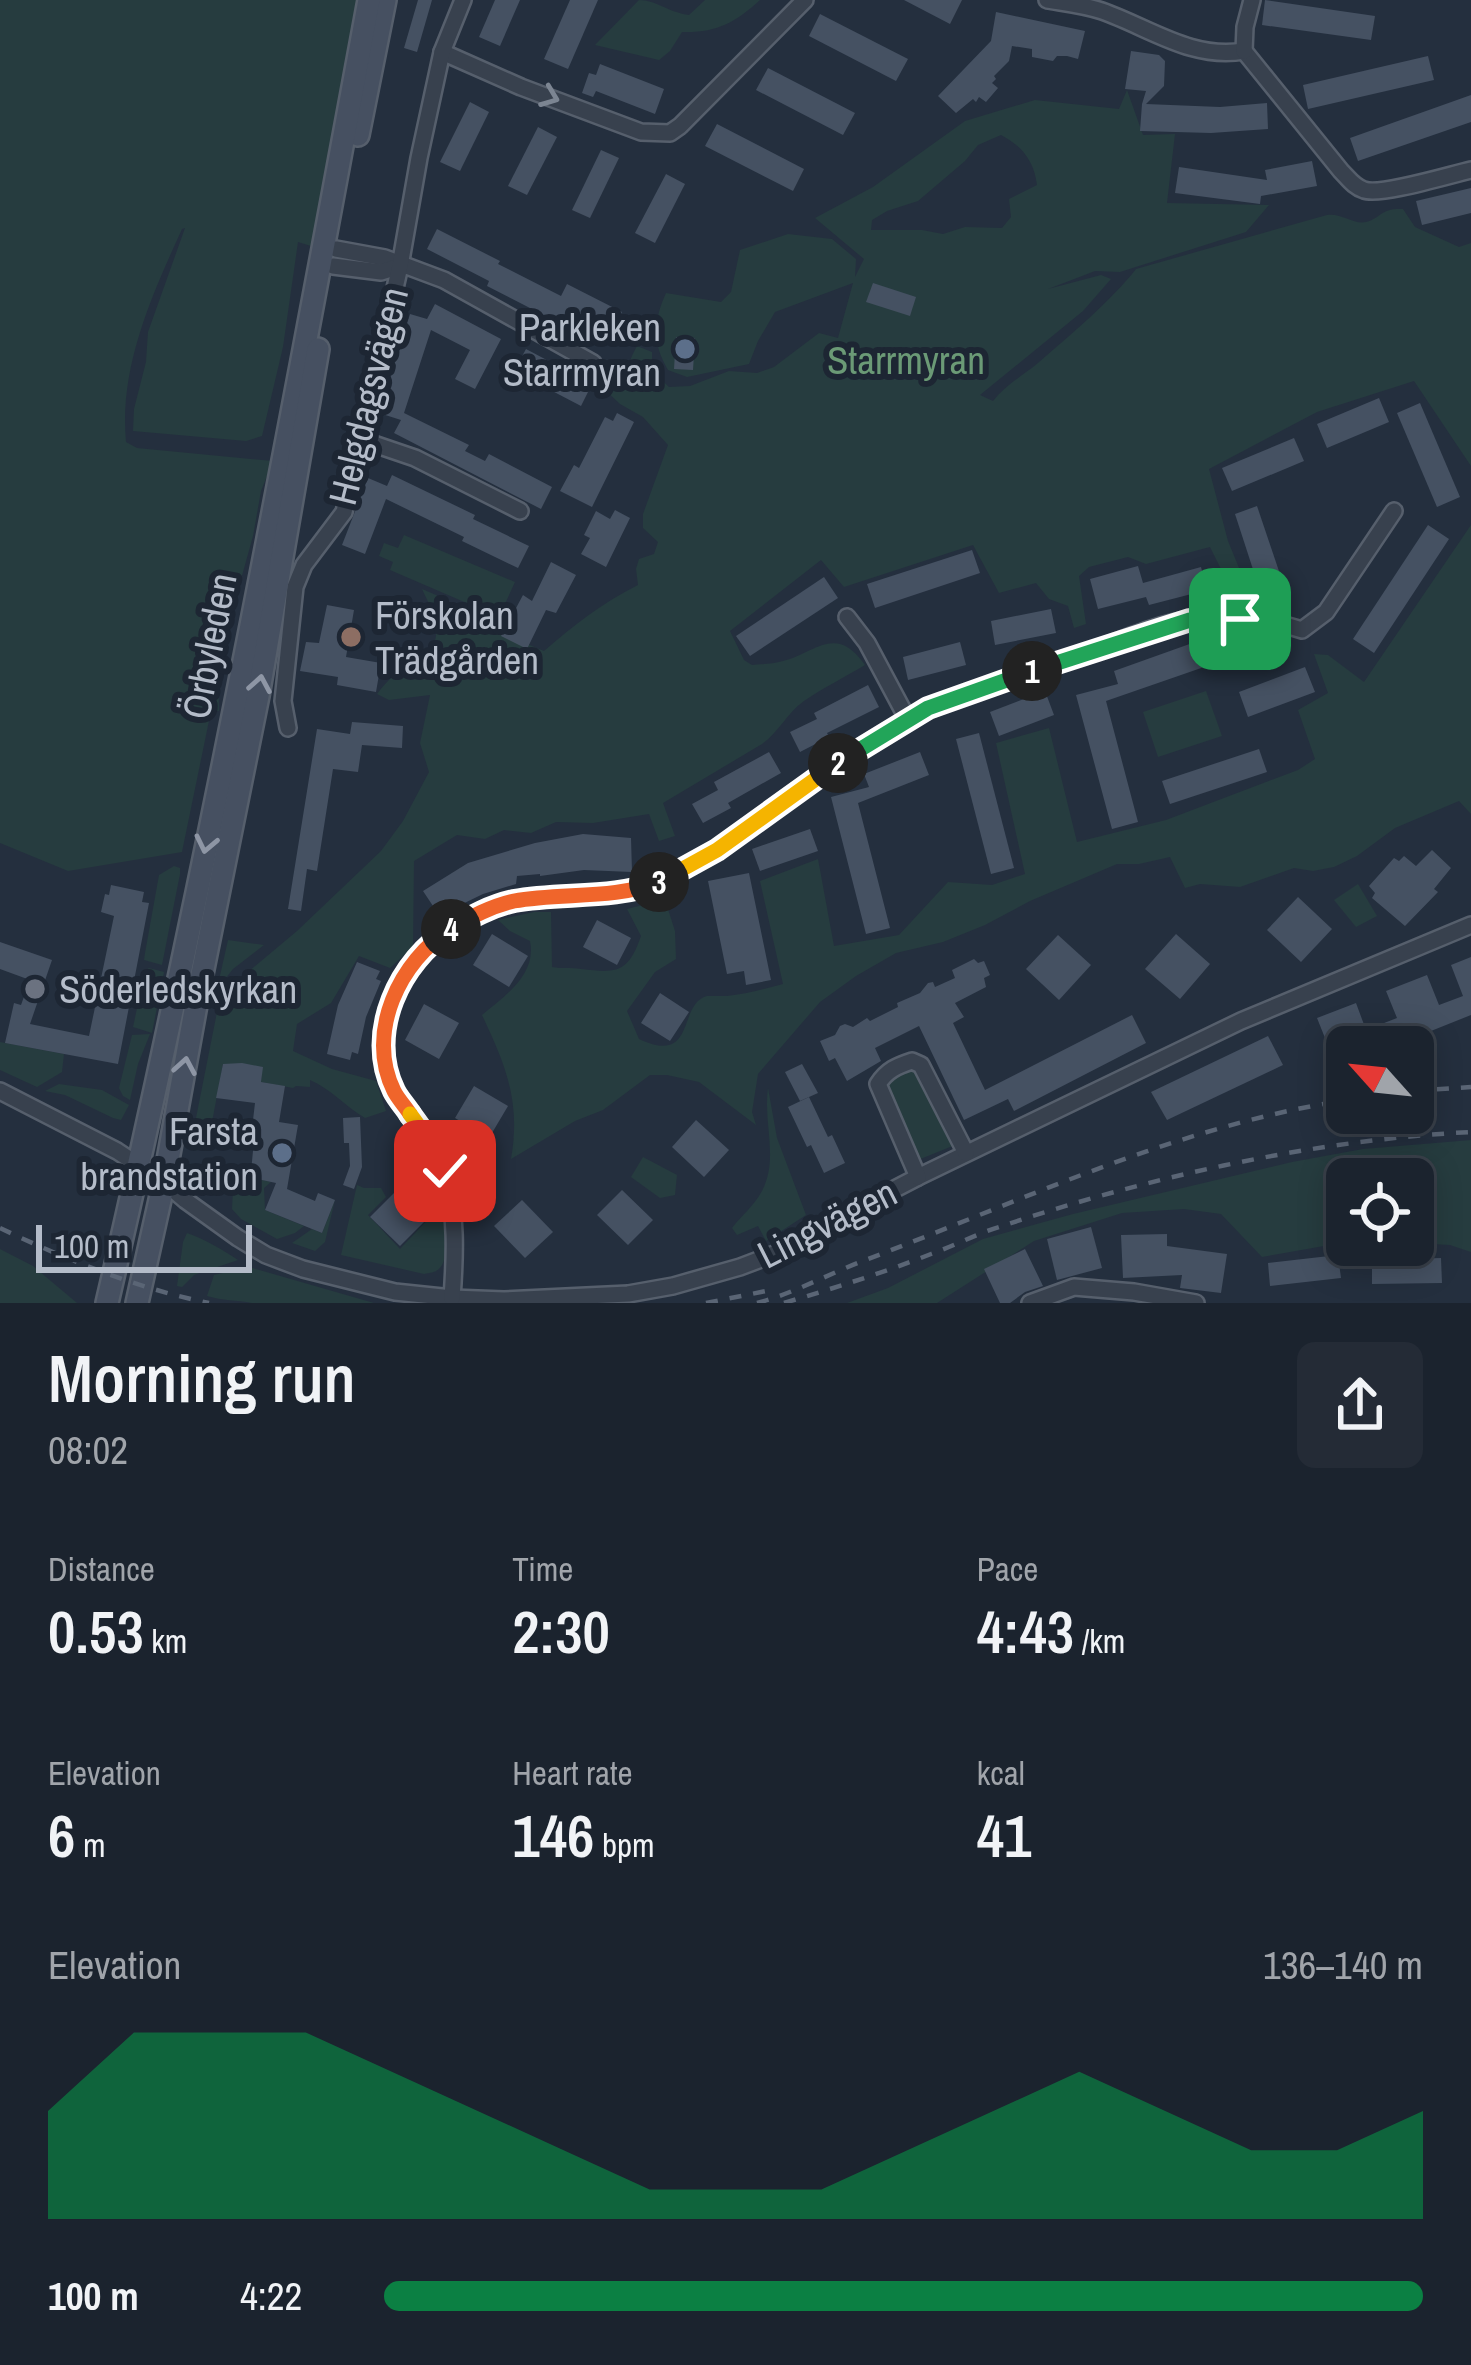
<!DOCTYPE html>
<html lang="en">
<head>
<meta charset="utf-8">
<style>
	:root { --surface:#1b232e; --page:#242b36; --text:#f1f3f6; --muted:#a0a4aa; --line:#39404a; --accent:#0b8043 }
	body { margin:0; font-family:"Archivo Narrow",sans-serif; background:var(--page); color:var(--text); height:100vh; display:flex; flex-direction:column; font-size:45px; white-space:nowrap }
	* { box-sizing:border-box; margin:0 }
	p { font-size:39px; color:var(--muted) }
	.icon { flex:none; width:66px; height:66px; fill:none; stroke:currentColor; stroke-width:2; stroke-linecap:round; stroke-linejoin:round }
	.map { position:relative; height:1303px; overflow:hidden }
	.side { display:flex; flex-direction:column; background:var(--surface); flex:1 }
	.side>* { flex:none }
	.needle { width:78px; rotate:297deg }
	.fabs { position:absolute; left:1326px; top:1026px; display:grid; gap:24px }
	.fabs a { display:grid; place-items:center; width:108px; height:108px; border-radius:18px; background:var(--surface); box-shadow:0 6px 30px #0003,0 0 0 3px var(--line); font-size:60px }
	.scale { position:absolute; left:36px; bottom:30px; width:216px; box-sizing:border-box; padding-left:12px; border:6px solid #b4bcc9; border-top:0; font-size:33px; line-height:42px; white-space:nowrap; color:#b4bcc9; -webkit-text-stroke:9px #1d2633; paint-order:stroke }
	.pin { position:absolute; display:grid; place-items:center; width:102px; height:102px; color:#fff; margin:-51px; border-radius:24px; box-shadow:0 6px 18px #0006 }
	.km { position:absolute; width:60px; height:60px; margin:-30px; border-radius:50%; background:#222; color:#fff; font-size:33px; line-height:60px; text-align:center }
	.round { display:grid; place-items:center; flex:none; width:126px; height:126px; border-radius:18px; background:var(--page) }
	.head { display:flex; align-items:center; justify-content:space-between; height:204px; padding:0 48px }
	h1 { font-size:66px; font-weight:600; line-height:90px }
	.metrics { display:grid; grid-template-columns:repeat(3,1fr); gap:18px; height:204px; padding:12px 48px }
	.metrics div { display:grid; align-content:center }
	.metrics b { font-size:60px; font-weight:600 }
	.metrics small { font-size:33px; font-weight:400 }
	.metrics p { font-size:33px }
	.chart { height:336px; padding:24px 48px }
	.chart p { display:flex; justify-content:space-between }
	.chart svg { width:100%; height:216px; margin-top:12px; fill:var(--accent); opacity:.7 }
	ul { padding:0 48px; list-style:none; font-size:39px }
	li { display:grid; grid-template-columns:192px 144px 1fr; align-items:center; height:90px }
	li i { height:30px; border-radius:15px; background:var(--accent) }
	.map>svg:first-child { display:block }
</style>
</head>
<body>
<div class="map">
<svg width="1471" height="1303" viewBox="0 0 1471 1303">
	<rect width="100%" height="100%" fill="#242f3e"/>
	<g fill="#263c3f" fill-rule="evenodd">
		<path d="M0,0H360L311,246L298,242L283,347L262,436L246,441L133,431L134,409L146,362L148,332L185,228L182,229C152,295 119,367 126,442L137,448L273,461L261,491L253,536L218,662L219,711H211L182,852L68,871L0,843Z"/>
		<path d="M639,0C656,0 670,13 689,15L705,0H760C735,23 716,33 682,32L670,51L659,60L595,45Z"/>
		<path d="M1127,90L1143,135L1175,134L1167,203L1269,205L1246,232L1120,272L1095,271L1048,289L1101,275L1111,279L1083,311L980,395L993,401C1006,385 1022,376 1038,363C1068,337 1112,300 1136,269L1327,215C1342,213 1354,225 1366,222C1383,217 1380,208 1403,209L1415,227L1459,247L1471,243V466L1414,381L1317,412L1209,469L1228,541L1253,602L1252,607L1230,604L1221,569L1210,547L1146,564L1128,557L1089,567L1079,576L1086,624L1074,628L1068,606L1049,599L1036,583L999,593L973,545L844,587L821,560L730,631L744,660L752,665C762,664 773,664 783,661C815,653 836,623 865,665C845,677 823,688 804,701C786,714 779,732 762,744L663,803L675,836L659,841L649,814L593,823L556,822L531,833L504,830L485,839L457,835L414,861L413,947L390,968L359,956L331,1003L297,1024L293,1051L332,1069L376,1081L386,1111L365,1118C346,1107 331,1089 310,1080V1087L296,1086L293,1088L261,1082L262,1067L223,1064L209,1138L205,1146L196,1151L195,1123L218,1007L248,972L297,931L381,851L403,821L429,772L420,743L430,695L389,700L377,694C391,676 403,664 427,659C444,630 435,617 422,589L436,595L452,612L470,625L484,626L544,651C574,625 602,603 638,585L636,569L639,559L654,554L658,542L643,528V514L668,445L643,417L620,404L602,387C634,377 622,372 637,346L652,352V371L669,387L690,386L729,371L757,373L774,367L819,333L838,338L853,283L775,312L758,341L749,364L687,377L668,370C652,343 653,322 666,293L721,302L731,292L740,250L788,234L832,239L856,259L855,277L864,259L815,218L873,187L965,121L1035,100L1119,109ZM1001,135C1022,146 1034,161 1037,185L1009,199L1011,217L1002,228L965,227L943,234L922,230H871L872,220L887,211L918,201L965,161L978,145Z"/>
		<path d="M1471,525V814L1459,801L1395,828L1357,856L1334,867L1313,871L1294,868L1240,887L1200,884L1185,888L1170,857L1139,864H1117L1030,901L985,925L943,942L896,953L856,976L820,1002L758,1074L752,1112L756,1125L699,1082L667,1075H650L603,1110L575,1121L511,1159C521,1102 506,1066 482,1015C505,996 537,974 530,941L510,931L498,920L534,912H551L552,967C562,969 570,967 581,969C616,973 628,974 641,936L627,909C639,906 655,900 667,906L675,931L676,959L655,972L627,1011L639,1039C697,1066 677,1004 707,996C710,996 724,996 727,996C745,994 765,989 783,984L760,881L818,859L834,946L899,935L948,882L992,885L1025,874L996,743L1049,728L1077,842L1166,820L1298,770L1315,759L1298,710L1328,693L1314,654L1328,655L1364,682Z"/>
		<polygon points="404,535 515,582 499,617 390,570 393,562 379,556 384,543 398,548"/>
		<polygon points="1206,691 1222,736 1158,757 1143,712"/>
		<polygon points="174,866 180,868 180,874 162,965 144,960 145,953 159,875"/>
		<polygon points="1358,884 1377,916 1356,927 1334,900"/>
		<polygon points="228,940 264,945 233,969 217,989"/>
		<polygon points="149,968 164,972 152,1033 133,1027 145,971"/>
		<polygon points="150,1034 138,1064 130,1100 123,1096 119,1088 132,1035"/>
		<polygon points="0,1042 64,1054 62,1072 37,1087 0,1070"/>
		<polygon points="904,1070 914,1070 922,1074 955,1145 918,1160 883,1084"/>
		<polygon points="59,1084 102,1090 129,1105 121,1120 113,1118 65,1095 45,1091"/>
		<path d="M768,1088L777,1138L806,1215L766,1241L758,1226L737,1235L732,1228C742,1215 753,1207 762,1191C779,1158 763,1124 768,1088Z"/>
		<polygon points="1471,1140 1471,1252 1450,1245 1413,1243 1413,1179 1347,1179 1347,1242 1262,1257 1221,1214 1184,1209 1122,1213 1034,1241 937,1303 847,1303 888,1288 983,1239 1073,1214 1292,1162 1363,1149"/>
		<polygon points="643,1157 677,1175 675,1195 660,1198 631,1177"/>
		<polygon points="257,1179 271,1182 264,1188 265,1210 304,1226 295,1233 277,1239 241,1219 232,1209 233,1189 238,1183 252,1185"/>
		<path d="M357,1185L364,1188H381L386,1197L368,1215L400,1249L435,1212L418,1195L440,1185C446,1199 450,1252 442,1265C437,1273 433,1272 424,1274L341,1255Z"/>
		<polygon points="335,1200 325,1242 315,1251 292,1243 312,1229 322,1233"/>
		<path d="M187,1233C202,1238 225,1251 238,1260L194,1275L182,1287L177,1286L183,1242Z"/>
		<polygon points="0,1249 33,1266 77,1303 0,1303"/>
		<path d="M249,1267L374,1303H252C236,1300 223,1301 207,1296L214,1275Z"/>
	</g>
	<g fill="#455162">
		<polygon points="418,0 432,0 417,52 404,48"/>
		<polygon points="495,0 520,0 500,46 479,37"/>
		<polygon points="570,0 598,0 568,69 544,59"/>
		<polygon points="904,0 962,0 950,24"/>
		<polygon points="1265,0 1375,16 1371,40 1262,25"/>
		<polygon points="996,12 1085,31 1078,59 1067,56 1057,56 1053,61 1032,57 1032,49 1012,46 1009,61 994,76 996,79 992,83 998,88 986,102 979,97 976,102 973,99 956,113 938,96 991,41"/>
		<polygon points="820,14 908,59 896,81 809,36"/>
		<polygon points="1131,51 1159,55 1165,61 1164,86 1146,104 1220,107 1267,103 1268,129 1211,133 1140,131 1142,104 1146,91 1125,89"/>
		<polygon points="1428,56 1434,80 1308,109 1303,85"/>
		<polygon points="600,64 664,89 655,114 596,91 593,97 582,93 589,73 596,75"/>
		<polygon points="768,68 855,113 843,135 756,90"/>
		<polygon points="1471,95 1471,122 1358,161 1350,138"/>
		<polygon points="470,102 489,112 460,171 440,162"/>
		<polygon points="717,124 804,169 793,191 705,146"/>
		<polygon points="538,127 557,137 527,195 508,186"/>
		<polygon points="601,150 619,158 590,218 572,210"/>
		<polygon points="1312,161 1317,186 1261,196 1260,204 1175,193 1179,167 1267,180 1265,170"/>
		<polygon points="666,174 685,184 655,243 635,233"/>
		<polygon points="1471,188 1471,213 1422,225 1416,201"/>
		<polygon points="437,229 500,261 498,264 561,296 567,284 622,312 617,321 621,323 613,339 609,336 604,346 487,286 489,281 427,249"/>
		<polygon points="873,283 916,297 910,316 866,302"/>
		<polygon points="435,304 501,339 475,389 455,379 470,350 431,330 404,413 469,445 465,451 485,461 489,454 552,487 541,509 394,433 401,420 379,413 410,314 427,319"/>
		<polygon points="676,337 695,338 693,370 674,369"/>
		<polygon points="526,349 592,384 581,406 514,371"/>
		<polygon points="1379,398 1389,422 1327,448 1317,424"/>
		<polygon points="1420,403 1460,497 1437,507 1397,413"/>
		<polygon points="617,413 634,422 592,507 560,491 574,465 579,468 605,417 613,421"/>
		<polygon points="1294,438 1304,461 1232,491 1222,468"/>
		<polygon points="392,475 475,515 473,519 529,546 518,568 462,541 464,537 386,499 365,554 342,545 368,478 387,486"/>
		<polygon points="1257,506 1284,586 1261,594 1235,514"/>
		<polygon points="615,510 630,518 606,567 581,554 590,538 584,535 596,511 610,519"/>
		<polygon points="1428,525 1449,539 1374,653 1353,639"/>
		<polygon points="972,550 980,573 875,608 867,584"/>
		<polygon points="551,562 576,575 556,613 546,610 527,649 501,636 523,595 532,601"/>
		<polygon points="1138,566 1143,583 1201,567 1207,590 1149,605 1146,597 1098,609 1090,579"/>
		<polygon points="824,577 838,598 750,656 736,636"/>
		<polygon points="327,605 354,610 346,657 381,663 376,692 337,685 338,677 300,671 306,642 319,643"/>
		<polygon points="1051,609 1056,633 995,645 991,621"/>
		<polygon points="1198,641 1207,666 1106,701 1138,822 1112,829 1076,695 1118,684 1114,671"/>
		<polygon points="960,642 966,665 908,680 903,657"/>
		<polygon points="1305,667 1315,692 1248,717 1239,692"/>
		<polygon points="868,685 879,707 827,733 829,737 800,752 790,732 817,719 814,713"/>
		<polygon points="1045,691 1054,715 999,736 990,712"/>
		<polygon points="352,722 403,726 402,748 362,745 358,772 333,769 317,871 307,869 301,911 288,909 317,729 350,734"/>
		<polygon points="979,733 1014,868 991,874 956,739"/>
		<polygon points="1259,749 1267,772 1170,804 1162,781"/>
		<polygon points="769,752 781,773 728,803 731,808 703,823 692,804 718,790 714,782"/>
		<polygon points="920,752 929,775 858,803 890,928 866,934 831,797 869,787 864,774"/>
		<polygon points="810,829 818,851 760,871 752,849"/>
		<polygon points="583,834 631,838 632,872 584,870 540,876 540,874 517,876 516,884 483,894 446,912 445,908 437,912 423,891 468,863 535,843"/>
		<polygon points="1432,850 1451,868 1434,889 1438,892 1405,926 1372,898 1375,893 1369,886 1394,858 1399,861 1404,856 1416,866"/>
		<polygon points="749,873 771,980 746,985 744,971 727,974 708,881"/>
		<polygon points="111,885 144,892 142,902 149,903 118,1064 5,1043 14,1003 21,1005 30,980 0,969 0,942 52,960 30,1024 89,1036 114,916 101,912 105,894 109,895"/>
		<polygon points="1298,897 1332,929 1301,962 1267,930"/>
		<polygon points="597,920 631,938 617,965 583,947"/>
		<polygon points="492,934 528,956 509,987 473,965"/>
		<polygon points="1176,934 1210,964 1180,999 1145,969"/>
		<polygon points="1058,935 1091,965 1059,1000 1026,969"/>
		<polygon points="1471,957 1471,1015 1391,1047 1347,1047 1347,1064 1337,1068 1317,1018 1356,1003 1366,1030 1397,1018 1386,991 1427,975 1439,1005 1463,996 1451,965"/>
		<polygon points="974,959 978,963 984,961 990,975 984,978 986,987 955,1003 964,1017 953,1023 985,1090 1132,1015 1146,1043 1014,1111 1008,1099 964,1120 919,1026 875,1048 881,1061 847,1081 835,1058 829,1061 820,1041 835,1035 840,1026 845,1024 853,1027 867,1018 870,1021 898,1007 897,1003 920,993 928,983 933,982 935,987 955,978 952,970"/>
		<polygon points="357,962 380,971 376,979 381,981 366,1017 358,1054 352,1052 350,1060 327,1054 338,1005"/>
		<polygon points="660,993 689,1012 670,1041 641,1023"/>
		<polygon points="424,1004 459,1023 439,1059 405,1040"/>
		<polygon points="1268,1036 1283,1065 1167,1120 1151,1092"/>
		<polygon points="242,1063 263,1067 261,1082 285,1086 279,1122 298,1125 287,1189 315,1201 318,1193 335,1200 322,1233 265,1210 276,1183 257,1179 257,1175 251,1172 254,1140 251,1137 255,1103 216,1098 223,1064"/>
		<polygon points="802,1064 818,1093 800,1101 785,1072"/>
		<polygon points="474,1086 508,1106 489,1138 455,1118"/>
		<polygon points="809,1097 828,1137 832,1135 845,1163 824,1173 811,1145 807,1147 788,1107"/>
		<polygon points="360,1117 362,1167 354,1189 343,1185 350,1166 349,1143 344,1143 343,1118"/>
		<polygon points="696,1120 729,1150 704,1177 672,1147"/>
		<polygon points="404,1183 433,1213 400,1246 370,1217"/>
		<polygon points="622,1190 653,1220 628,1245 597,1215"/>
		<polygon points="522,1200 553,1232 525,1258 494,1226"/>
		<polygon points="1091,1227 1102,1268 1057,1280 1047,1239"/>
		<polygon points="1167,1234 1167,1246 1227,1254 1221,1293 1180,1288 1182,1275 1123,1278 1121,1235"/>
		<polygon points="1025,1249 1043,1286 1025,1292 1010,1303 1000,1303 984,1269"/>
		<polygon points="1338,1255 1341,1278 1270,1286 1268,1263"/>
		<polygon points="1441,1258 1442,1283 1372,1284 1372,1260"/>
	</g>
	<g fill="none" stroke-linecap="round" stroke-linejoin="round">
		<g stroke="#565f6c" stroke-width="20">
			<g id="minor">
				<path d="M1047,0C1065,3 1084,5 1102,11C1150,28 1192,60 1244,51"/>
				<path d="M1244,51L1341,171C1348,178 1354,187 1364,190C1381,196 1449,175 1471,170"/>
				<polyline points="1244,51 1245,27 1252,0"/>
				<polyline points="442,52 521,87 641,132 670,133 680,126 805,0"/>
				<polyline points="336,249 385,258 444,280 593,363"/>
				<polyline points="333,266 381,272 400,266"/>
				<polyline points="362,440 415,458 520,511"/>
				<polyline points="847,617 867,643 907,718"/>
				<polyline points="288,728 283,701 295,587 304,565 344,512 400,266 419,158 442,52 463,0"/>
				<polyline points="0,1091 117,1151 164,1182 185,1200 238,1238 266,1255 303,1269 395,1292 452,1298 504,1300 628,1294 673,1286 740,1267 790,1248 831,1222 918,1177 1241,1021 1471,925"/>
				<path d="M918,1177L878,1084C887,1070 897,1066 912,1061L921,1065L966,1153"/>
				<path d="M452,1298C455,1257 457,1213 445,1172C440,1154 428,1139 418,1125C384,1078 371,1046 397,990C409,962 431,940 458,925C476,914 495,904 516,901C567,892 620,902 668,878C738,844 798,787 864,745C933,700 1005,681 1082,655C1117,642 1157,623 1194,619C1231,615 1267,618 1302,630L1326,612L1394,511"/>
				<polyline points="1030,1303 1074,1287 1134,1292 1196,1303"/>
			</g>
		</g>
		<g stroke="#565f6c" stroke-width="26">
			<g id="secondary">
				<polyline points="358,135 385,0"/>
				<path d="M107,1303C207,872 289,436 369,0"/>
				<polyline points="137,1303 164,1182 198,994 258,696 318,349"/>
			</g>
		</g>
		<use href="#minor" stroke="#38414e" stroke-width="15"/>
		<use href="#secondary" stroke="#465061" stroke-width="21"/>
		<g stroke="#5a6575" stroke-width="4.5" stroke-dasharray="12 12" stroke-linecap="butt">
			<polyline points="1413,1091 1471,1087"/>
			<path d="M0,1228C67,1260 136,1288 209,1303"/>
			<polyline points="706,1303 771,1290"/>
			<path d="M757,1303C795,1293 830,1273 868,1259C1026,1199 1178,1126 1347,1100"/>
			<path d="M784,1303C834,1288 883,1273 931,1254C954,1246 976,1234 999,1227C1149,1177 1313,1140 1471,1132"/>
		</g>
	</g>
	<defs><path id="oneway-chevron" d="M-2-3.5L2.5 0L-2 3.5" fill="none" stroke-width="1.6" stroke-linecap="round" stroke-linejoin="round" transform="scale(3)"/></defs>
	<use stroke="#7c8592" href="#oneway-chevron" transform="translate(550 97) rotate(21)"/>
	<g stroke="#8e96a5">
		<use href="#oneway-chevron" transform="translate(260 684) rotate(-80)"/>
		<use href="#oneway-chevron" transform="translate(206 844) rotate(102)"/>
		<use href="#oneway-chevron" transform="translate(185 1066) rotate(-80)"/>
	</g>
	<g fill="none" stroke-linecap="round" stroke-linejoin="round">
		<g stroke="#fff" stroke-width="24">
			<polyline id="split-1" points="1032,671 1190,620 1240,619"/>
		</g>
		<g stroke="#fff" stroke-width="24">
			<polyline id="split-2" points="838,763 928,708 1032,671"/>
		</g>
		<g stroke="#fff" stroke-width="24">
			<polyline id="split-3" points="659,882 717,850 838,763"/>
		</g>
		<g stroke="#fff" stroke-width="24">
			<path id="split-4" d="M451,929C471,917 491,906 514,901C562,892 612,900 659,882"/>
		</g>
		<g stroke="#fff" stroke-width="24">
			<path id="split-5" d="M410,1114C405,1106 398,1099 394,1091C365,1033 400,960 451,929"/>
		</g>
		<g stroke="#fff" stroke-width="24">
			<polyline id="split-6" points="410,1114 436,1150 445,1171"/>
		</g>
		<use href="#split-1" stroke="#22a559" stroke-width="15"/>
		<use href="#split-2" stroke="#22a559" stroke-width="15"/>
		<use href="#split-3" stroke="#f5b400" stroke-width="15"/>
		<use href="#split-4" stroke="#f0652b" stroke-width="15"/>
		<use href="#split-5" stroke="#f0652b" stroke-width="15"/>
		<use href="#split-6" stroke="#f5b400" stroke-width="15"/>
	</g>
	<g fill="#5c6f8a" stroke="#1d2633" stroke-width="4.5">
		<circle cx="685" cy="349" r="12"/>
		<circle cx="282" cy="1153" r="12"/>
	</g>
	<circle fill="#8d6e63" stroke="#1d2633" stroke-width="4.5" cx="351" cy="637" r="12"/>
	<circle fill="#6b7280" stroke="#1d2633" stroke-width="4.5" cx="35" cy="989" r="12"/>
	<g text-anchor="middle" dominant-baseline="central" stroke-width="12" stroke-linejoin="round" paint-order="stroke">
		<g font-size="39" fill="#b4bcc9" stroke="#1d2633" text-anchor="end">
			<text x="661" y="327">Parkleken<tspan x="661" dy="45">Starrmyran</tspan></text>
			<text x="375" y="615" text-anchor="start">Förskolan<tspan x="375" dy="45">Trädgården</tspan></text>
			<text x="59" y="989" text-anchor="start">Söderledskyrkan</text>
			<text x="258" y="1131">Farsta<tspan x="258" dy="45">brandstation</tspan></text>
		</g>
		<g font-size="39" fill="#6b9a76" stroke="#1d2633">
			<text x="906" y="360">Starrmyran</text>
		</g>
		<g font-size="39" fill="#b4bcc9" stroke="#1d2633">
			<text transform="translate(368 396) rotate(-76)">Helgdagsvägen</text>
			<text transform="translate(209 646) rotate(-79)">Örbyleden</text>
			<text transform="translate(827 1223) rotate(-27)">Lingvägen</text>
		</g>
	</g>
</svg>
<div class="fabs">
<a><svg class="needle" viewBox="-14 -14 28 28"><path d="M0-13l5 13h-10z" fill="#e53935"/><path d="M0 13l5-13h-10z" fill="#a0a4aa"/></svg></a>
<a><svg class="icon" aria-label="locate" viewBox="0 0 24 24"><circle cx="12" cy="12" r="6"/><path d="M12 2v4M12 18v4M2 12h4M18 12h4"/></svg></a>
</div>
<div class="scale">100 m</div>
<div class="pin" style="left:1240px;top:619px;background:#1e9e55"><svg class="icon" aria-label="arrive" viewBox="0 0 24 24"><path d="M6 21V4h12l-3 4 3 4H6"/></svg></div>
<div class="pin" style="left:445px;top:1171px;background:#d93025"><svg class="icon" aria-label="check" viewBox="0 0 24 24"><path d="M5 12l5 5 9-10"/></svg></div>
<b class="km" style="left:1032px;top:671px">1</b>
<b class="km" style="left:838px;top:763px">2</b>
<b class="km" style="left:659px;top:882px">3</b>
<b class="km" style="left:451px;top:929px">4</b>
</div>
<section class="side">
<div class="head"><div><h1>Morning run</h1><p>08:02</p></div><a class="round"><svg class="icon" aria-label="share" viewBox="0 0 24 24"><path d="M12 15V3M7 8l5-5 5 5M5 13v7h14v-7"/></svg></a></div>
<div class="metrics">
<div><p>Distance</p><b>0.53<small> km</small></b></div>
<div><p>Time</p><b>2:30</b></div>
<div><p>Pace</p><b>4:43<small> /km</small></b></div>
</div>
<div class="metrics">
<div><p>Elevation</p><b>6<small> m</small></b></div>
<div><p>Heart rate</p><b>146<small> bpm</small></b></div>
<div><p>kcal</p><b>41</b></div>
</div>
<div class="chart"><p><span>Elevation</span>136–140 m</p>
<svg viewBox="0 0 160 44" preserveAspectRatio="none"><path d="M0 44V22L10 6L20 6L30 6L40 14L50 22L60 30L70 38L80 38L90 38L100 30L110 22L120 14L130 22L140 30L150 30L160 22V44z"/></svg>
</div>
<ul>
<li><b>100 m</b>4:22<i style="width:100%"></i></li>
</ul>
</section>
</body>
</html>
